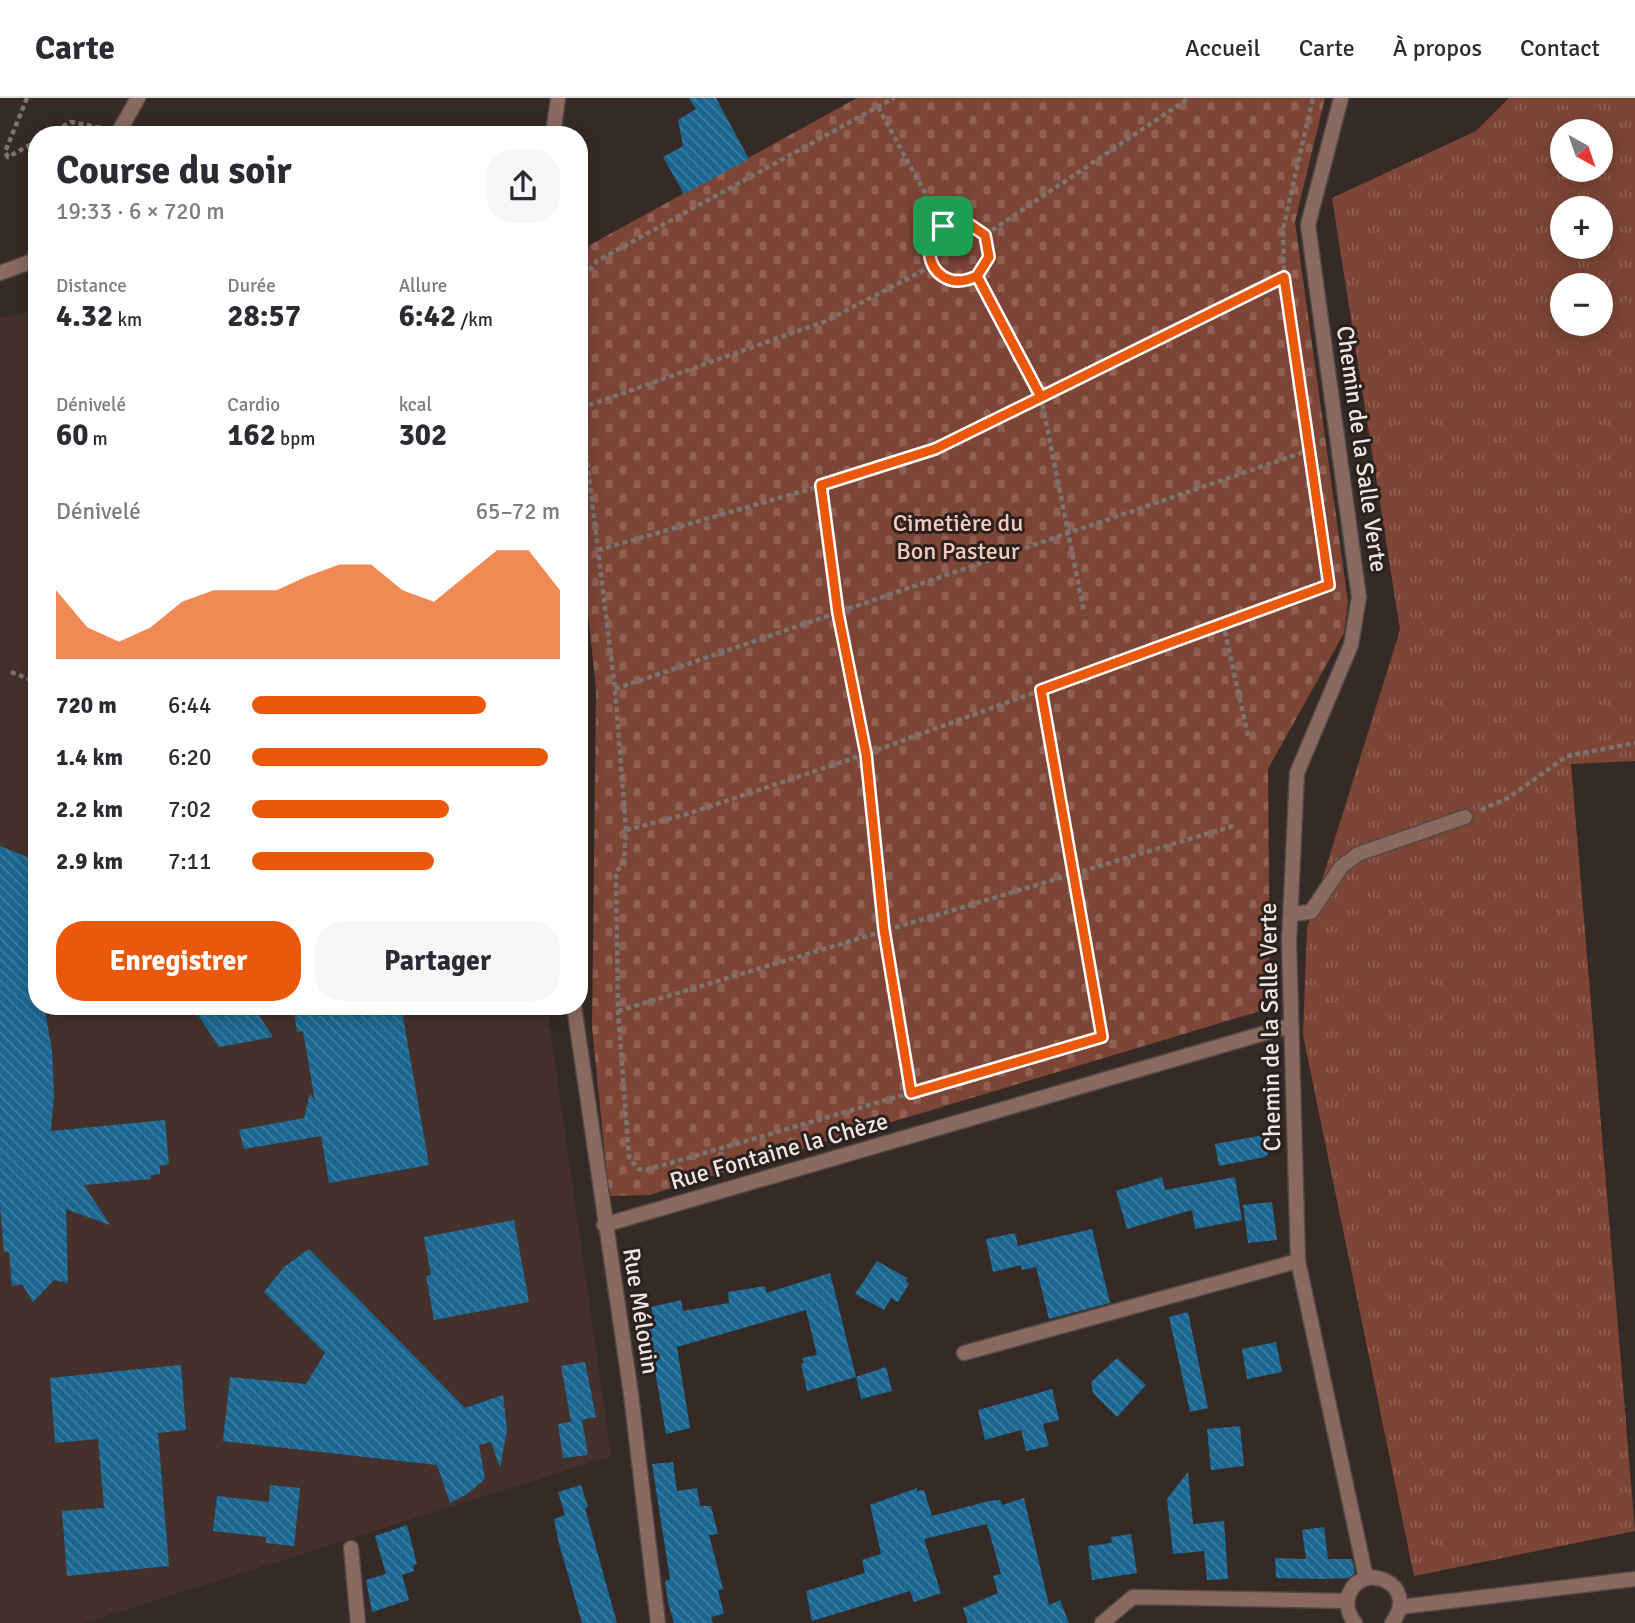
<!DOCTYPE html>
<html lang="fr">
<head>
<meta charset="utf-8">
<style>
	:root { --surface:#fff; --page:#f7f7f7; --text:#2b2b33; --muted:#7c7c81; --line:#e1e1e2; --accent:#ea580c }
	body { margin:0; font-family:Signika,sans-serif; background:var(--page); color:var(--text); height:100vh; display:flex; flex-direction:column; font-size:26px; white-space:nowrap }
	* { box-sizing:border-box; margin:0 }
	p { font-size:23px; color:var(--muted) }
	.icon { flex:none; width:38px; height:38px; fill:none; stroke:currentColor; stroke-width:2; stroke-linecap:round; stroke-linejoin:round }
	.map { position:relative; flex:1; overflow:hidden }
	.drawer { position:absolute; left:28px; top:28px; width:560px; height:889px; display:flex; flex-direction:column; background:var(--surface); border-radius:28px; box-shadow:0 4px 18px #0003 }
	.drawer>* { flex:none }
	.needle { width:46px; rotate:140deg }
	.tools { position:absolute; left:1550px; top:21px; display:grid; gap:14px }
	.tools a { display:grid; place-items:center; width:63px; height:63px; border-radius:50%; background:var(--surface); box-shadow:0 4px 18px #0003; font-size:35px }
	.pin { position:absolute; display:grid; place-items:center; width:60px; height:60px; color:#fff; margin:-30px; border-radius:14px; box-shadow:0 4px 10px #0006 }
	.round { display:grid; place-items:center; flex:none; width:74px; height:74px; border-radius:28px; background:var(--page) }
	.headline { display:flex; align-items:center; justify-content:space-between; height:119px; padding:0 28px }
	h1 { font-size:38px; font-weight:700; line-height:52px }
	.stats { display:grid; grid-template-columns:repeat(3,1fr); gap:10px; height:119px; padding:7px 28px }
	.stats div { display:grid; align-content:center }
	.stats b { font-size:30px; font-weight:700 }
	.stats small { font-size:19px; font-weight:400 }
	.stats p { font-size:19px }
	.chart { height:196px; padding:14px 28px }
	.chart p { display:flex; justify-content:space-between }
	.chart svg { width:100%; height:126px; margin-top:7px; fill:var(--accent); opacity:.7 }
	.button { display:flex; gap:14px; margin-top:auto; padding:14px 28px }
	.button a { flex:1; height:80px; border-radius:28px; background:var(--accent); color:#fff; font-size:28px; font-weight:700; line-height:80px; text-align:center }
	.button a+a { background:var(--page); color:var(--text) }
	ul { padding:0 28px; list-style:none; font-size:23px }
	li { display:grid; grid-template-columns:112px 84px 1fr; align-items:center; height:52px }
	li i { height:18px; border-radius:9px; background:var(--accent) }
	header { display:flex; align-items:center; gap:42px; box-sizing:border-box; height:98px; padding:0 35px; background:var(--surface); border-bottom:2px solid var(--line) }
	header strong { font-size:33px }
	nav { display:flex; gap:38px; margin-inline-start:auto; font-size:24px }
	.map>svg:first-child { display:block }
</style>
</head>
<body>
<header>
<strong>Carte</strong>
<nav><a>Accueil</a><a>Carte</a><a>À propos</a><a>Contact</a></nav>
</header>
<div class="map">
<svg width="1635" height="1525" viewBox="0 0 1635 1525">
	<defs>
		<pattern id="grass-tufts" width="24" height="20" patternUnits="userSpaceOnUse" patternTransform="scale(1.75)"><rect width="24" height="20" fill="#7c4536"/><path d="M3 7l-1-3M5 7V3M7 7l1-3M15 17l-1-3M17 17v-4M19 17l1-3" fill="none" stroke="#8f6053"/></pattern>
		<pattern id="cemetery-stones" width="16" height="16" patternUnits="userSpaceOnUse" patternTransform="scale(1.75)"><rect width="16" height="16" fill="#7c4536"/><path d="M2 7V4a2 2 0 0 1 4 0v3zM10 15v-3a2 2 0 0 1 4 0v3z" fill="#8f6053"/></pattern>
		<pattern id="building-back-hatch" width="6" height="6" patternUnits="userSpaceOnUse" patternTransform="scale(1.75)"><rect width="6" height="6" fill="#1c6791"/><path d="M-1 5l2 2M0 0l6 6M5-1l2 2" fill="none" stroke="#3d7da0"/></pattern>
	</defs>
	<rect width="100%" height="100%" fill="#362a26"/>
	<polygon fill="#44312c" points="37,212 37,908 547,908 611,1358 84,1525 0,1525 0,220"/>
	<path fill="url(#grass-tufts)" fill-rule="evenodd" d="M1509,0H1635V663L1571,666L1635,1433L1414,1478L1303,937L1307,830L1400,532L1332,100L1476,33ZM1563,33H1601V72H1563ZM1563,110H1601V149H1563ZM1563,187H1601V226H1563Z"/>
	<polygon fill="url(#cemetery-stones)" points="857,0 1325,0 1295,124 1348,504 1344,535 1268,671 1270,910 649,1097 609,1098 592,929 596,592 579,429 579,153"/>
	<g fill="url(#building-back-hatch)">
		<polygon points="689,0 716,0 749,61 684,96 663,59 683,48 678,22 696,11"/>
		<polygon points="0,748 37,763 37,908 44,908 52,952 54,996 51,1033 165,1022 168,1057 169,1066 160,1068 160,1076 151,1077 151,1081 84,1087 110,1127 66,1111 68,1185 54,1182 33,1204 22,1186 12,1188 9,1154 4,1154 0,1108"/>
		<polygon points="192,908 253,908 273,939 219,949"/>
		<polygon points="293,908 401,908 429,1067 329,1085 321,1038 244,1051 239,1032 304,1020 310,995 315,1003 303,933 297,934"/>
		<polygon points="1264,1037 1268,1056 1265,1059 1219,1068 1215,1046"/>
		<polygon points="1162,1079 1165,1092 1235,1079 1242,1122 1195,1131 1192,1112 1127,1131 1116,1093"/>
		<polygon points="1272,1104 1277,1142 1248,1145 1243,1107"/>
		<polygon points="514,1122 529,1204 434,1222 426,1178 431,1177 424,1139"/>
		<polygon points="1092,1131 1110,1205 1049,1221 1036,1169 1022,1172 1021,1167 993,1174 986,1141 1015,1135 1018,1148"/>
		<polygon points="309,1151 465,1310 503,1297 507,1331 500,1370 491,1344 479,1347 485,1381 467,1396 450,1405 437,1367 223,1343 230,1279 306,1286 325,1255 264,1194 284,1169"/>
		<polygon points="877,1163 907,1180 906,1183 909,1186 898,1204 891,1200 884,1212 855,1196"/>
		<polygon points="830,1175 856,1279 807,1293 801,1266 804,1265 802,1260 817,1257 806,1212 677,1249 690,1330 666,1336 652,1255 642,1258 636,1228 654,1224 651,1209 681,1202 683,1213 729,1205 728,1194 765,1188 766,1195"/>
		<polygon points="1188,1214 1208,1310 1190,1314 1169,1219"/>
		<polygon points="1276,1244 1282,1274 1247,1281 1242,1251"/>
		<polygon points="1117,1260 1146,1287 1117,1319 1093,1295 1091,1284"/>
		<polygon points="585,1264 596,1319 576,1323 582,1322 588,1357 563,1360 558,1326 571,1324 561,1268"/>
		<polygon points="181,1267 186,1332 158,1335 169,1468 67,1478 62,1413 104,1410 98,1341 55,1345 50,1280"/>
		<polygon points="886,1269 892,1293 861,1301 856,1279"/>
		<polygon points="1052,1291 1059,1322 1043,1326 1049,1348 1026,1353 1021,1332 985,1342 978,1312"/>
		<polygon points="1240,1328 1244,1368 1211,1372 1207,1331"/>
		<polygon points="673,1364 677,1393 697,1390 700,1408 711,1408 718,1436 709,1437 723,1491 718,1492 724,1516 711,1519 713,1525 674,1525 668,1504 665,1483 670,1481 652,1366"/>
		<polygon points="1188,1374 1193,1426 1224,1423 1228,1481 1207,1482 1204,1453 1173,1456 1167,1401"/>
		<polygon points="270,1387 300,1390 294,1448 266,1445 266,1439 213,1433 217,1398 269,1404"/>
		<polygon points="581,1387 588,1409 585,1410 617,1525 582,1525 558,1442 554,1421 565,1417 558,1394"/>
		<polygon points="917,1390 917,1393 924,1392 932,1418 989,1403 1000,1402 1002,1407 1024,1400 1049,1507 1060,1502 1069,1525 968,1525 963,1510 998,1495 993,1478 1001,1476 987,1426 924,1441 941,1495 914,1504 910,1493 812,1523 806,1493 865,1475 862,1462 881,1456 870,1407"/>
		<polygon points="407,1427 417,1466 413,1467 414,1473 402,1477 409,1502 372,1514 366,1482 386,1476 375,1438"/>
		<polygon points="1324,1429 1328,1461 1352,1461 1355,1475 1349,1480 1323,1481 1276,1480 1275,1460 1306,1461 1302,1432"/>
		<polygon points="1131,1436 1137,1475 1092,1482 1088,1448 1112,1445 1111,1439"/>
	</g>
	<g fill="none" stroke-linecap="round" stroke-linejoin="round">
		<g stroke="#534844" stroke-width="17">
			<g id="street">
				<polyline points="1341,0 1308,127 1359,499 1351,547 1297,675 1289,844 1298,1163 1366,1480"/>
				<polyline points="117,37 138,0"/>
				<polyline points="553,37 558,0"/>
				<polyline points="0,175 30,164 37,158"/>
				<polyline points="1291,816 1311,814 1341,769 1358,756 1465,719"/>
				<polyline points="574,908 631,1296 658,1525"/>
				<polyline points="604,1127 1289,928"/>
				<polyline points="964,1255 1298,1163"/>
				<polyline points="351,1450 358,1525"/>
				<polyline points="1400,1509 1635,1481"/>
				<polyline points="1102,1525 1133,1499 1347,1503"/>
				<path d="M1355,1525C1349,1517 1346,1510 1348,1500C1358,1460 1422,1485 1392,1525"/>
			</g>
		</g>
		<g stroke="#7c726e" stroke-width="4.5" stroke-dasharray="5 3.5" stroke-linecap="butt">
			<polyline points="27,0 5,54 8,59 37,43"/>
			<polyline points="878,9 943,128"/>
			<polyline points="48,37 71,24 102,30"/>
			<circle cx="959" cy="154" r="30"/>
			<polyline points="985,137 1189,0"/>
			<polyline points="977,178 1041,299 1084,514"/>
			<polyline points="579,186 597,163 894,0"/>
			<polyline points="579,297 615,591 626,732 624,764 616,774 618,913 629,1059 638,1071 646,1072 1103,939 1041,592"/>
			<polyline points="581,310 826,223 932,168"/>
			<polyline points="821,388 838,515 866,656 884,832 911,994"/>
			<polyline points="598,452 821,388 935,351 1284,179"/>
			<polyline points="1223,525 1248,638"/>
			<polyline points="11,574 37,584"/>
			<polyline points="615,591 1307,353"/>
			<polyline points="1481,712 1508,700 1567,658 1635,645"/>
			<polyline points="626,732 684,717 866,656 1329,487 1284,179 1283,131 1313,0"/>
			<polyline points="618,913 1236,727"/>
		</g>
		<use href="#street" stroke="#896960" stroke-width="14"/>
	</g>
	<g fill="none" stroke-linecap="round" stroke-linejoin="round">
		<g stroke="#fff" stroke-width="14">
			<path id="route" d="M943,128L966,124L985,137L989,159L977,178L1041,299L935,351L821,387L838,515L866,656L884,832L911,995L1102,939L1041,592L1329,487L1284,179L1041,299L977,178C950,191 928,176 929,146L943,128"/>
		</g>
		<use href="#route" stroke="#ea580c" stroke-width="9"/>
	</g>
	<g text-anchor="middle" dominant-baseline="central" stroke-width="6" stroke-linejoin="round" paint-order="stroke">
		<g font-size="24" fill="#eee6e3" stroke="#2c201d">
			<text transform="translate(1362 351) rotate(82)">Chemin de la Salle Verte</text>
			<text transform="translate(1270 929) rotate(-91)">Chemin de la Salle Verte</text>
			<text transform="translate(779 1053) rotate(-16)">Rue Fontaine la Chèze</text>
			<text transform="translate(641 1213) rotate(81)">Rue Mélouin</text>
		</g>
		<g font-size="24" fill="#f6cbc0" stroke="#2c201d">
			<text x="958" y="425">Cimetière du<tspan x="958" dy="28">Bon Pasteur</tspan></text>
		</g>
	</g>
</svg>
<div class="tools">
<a><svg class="needle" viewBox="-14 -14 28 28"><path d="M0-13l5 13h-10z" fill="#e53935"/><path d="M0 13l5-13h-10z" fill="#7c7c81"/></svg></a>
<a>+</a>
<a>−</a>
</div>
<div class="pin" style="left:943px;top:128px;background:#1e9e55"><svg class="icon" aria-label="arrive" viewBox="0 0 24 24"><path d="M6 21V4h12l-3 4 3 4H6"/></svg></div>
<section class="drawer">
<div class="headline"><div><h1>Course du soir</h1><p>19:33 · 6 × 720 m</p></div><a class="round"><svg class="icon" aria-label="share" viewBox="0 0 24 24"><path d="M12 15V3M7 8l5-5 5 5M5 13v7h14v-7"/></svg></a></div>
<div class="stats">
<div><p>Distance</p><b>4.32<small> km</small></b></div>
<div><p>Durée</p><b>28:57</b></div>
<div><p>Allure</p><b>6:42<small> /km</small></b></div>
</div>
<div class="stats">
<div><p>Dénivelé</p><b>60<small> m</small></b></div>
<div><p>Cardio</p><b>162<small> bpm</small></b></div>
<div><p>kcal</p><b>302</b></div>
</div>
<div class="chart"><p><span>Dénivelé</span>65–72 m</p>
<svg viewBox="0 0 160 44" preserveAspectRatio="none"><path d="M0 44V20L10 33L20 38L30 33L40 24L50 20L60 20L70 20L80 15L90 11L100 11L110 20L120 24L130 15L140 6L150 6L160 20V44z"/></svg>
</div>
<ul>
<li><b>720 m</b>6:44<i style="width:76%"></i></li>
<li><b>1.4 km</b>6:20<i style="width:96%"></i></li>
<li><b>2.2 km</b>7:02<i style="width:64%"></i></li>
<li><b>2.9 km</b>7:11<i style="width:59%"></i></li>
</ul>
<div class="button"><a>Enregistrer</a><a>Partager</a></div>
</section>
</div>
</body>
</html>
